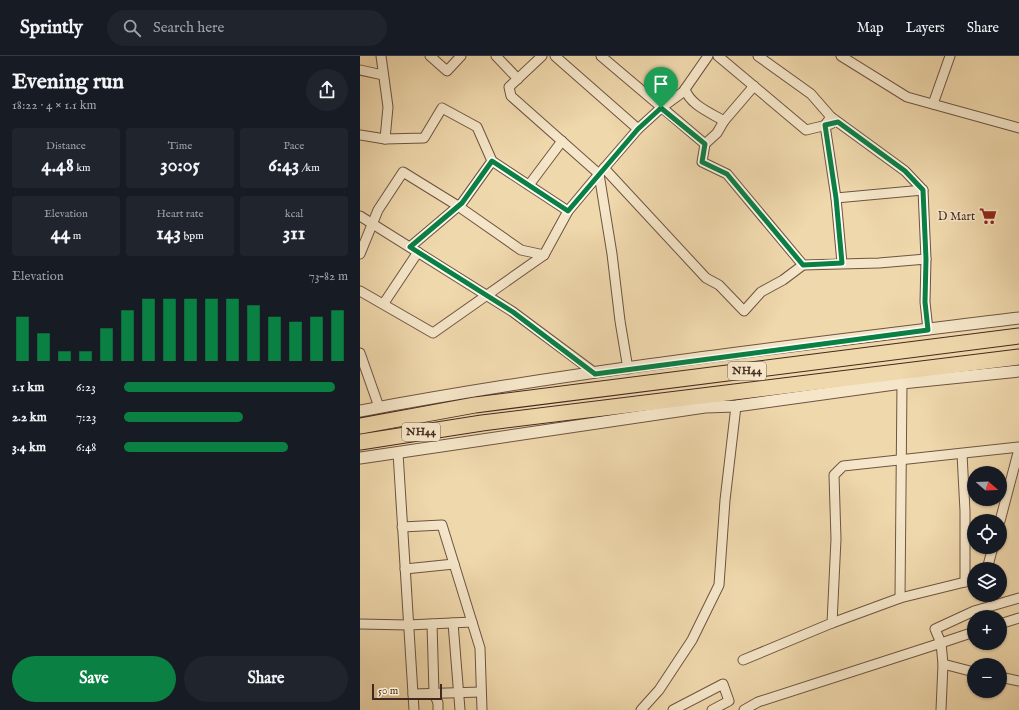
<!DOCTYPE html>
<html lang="en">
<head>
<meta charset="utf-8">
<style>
	:root { --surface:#171b24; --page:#20242c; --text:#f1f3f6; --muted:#9ea1a6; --line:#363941; --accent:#0b8043 }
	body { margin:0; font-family:"IM FELL English",serif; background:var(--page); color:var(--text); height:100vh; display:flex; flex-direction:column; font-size:15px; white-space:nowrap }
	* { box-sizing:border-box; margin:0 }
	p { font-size:13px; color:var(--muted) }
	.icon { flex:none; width:22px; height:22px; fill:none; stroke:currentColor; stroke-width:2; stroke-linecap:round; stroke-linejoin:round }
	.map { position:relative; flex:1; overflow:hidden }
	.panel { display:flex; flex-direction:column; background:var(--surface); width:360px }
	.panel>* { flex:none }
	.needle { width:26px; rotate:109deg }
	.tools { position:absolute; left:607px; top:410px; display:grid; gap:8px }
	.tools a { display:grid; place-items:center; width:40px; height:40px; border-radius:50%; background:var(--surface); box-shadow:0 1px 3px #0004; font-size:20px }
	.scale { position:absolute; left:12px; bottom:10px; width:70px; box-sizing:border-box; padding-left:4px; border:2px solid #43281e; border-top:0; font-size:11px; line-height:14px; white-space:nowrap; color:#43281e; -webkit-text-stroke:3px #f5e6c9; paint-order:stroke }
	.pin { position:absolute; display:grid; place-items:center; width:34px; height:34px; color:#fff; margin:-41px -17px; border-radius:50% 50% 50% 0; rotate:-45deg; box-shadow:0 0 4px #0007 }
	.pin .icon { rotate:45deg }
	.round { display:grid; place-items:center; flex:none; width:42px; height:42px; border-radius:21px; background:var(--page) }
	.headline { display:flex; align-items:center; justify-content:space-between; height:68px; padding:0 12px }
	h1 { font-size:22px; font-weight:700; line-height:30px }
	.stats { display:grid; grid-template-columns:repeat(3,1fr); gap:6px; height:68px; padding:4px 12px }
	.stats div { display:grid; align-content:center; border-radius:4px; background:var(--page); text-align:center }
	.stats b { font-size:20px; font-weight:700 }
	.stats small { font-size:11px; font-weight:400 }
	.stats p { font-size:11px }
	.chart { height:112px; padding:8px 12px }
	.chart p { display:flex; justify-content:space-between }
	.chart svg { width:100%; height:72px; margin-top:4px; stroke:var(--accent); stroke-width:6 }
	.cta { display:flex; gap:8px; margin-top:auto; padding:8px 12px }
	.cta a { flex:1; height:46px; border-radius:24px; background:var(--accent); color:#fff; font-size:16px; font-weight:700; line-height:46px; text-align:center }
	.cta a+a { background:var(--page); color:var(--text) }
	ul { padding:0 12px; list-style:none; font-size:13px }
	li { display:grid; grid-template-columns:64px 48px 1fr; align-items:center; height:30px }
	li i { height:10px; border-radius:5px; background:var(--accent) }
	header { display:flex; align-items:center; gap:24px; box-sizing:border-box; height:56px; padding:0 20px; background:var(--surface); border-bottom:1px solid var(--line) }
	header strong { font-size:19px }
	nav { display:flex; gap:22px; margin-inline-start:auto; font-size:14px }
	.search { width:280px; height:36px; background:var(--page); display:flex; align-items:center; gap:10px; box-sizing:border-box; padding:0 14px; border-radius:22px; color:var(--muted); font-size:15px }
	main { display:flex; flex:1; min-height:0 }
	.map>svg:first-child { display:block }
</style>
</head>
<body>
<header>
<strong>Sprintly</strong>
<div class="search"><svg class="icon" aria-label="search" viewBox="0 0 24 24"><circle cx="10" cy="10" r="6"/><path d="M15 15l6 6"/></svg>Search here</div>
<nav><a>Map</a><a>Layers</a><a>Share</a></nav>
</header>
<main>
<section class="panel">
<div class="headline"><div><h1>Evening run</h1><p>18:22 · 4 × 1.1 km</p></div><a class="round"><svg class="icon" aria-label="share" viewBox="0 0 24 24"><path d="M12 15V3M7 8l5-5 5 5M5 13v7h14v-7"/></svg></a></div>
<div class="stats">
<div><p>Distance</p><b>4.48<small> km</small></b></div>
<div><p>Time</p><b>30:05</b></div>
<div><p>Pace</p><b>6:43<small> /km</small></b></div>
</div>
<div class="stats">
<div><p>Elevation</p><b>44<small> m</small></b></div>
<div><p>Heart rate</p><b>143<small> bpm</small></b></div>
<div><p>kcal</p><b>311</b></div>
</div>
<div class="chart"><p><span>Elevation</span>73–82 m</p>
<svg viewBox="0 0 160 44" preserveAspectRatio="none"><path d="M5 44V17M15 44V27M25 44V38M35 44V38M45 44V24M55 44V13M65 44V6M75 44V6M85 44V6M95 44V6M105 44V6M115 44V10M125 44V17M135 44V20M145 44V17M155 44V13"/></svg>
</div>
<ul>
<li><b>1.1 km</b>6:23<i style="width:94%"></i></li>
<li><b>2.2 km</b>7:23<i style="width:53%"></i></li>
<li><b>3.4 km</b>6:48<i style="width:73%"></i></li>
</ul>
<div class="cta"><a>Save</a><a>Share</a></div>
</section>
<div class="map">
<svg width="659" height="654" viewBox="0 0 659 654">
	<rect width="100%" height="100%" fill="#efd8ac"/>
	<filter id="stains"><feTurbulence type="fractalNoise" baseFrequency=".005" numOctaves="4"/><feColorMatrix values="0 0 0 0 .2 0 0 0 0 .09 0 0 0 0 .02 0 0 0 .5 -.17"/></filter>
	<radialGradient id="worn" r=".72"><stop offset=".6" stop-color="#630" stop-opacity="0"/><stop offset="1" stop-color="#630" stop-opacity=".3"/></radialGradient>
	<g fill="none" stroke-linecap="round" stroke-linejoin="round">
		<g stroke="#6e5442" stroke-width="11">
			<g id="minor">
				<polyline points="70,0 87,15 101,0"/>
				<polyline points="136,0 158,23"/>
				<polyline points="182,0 149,31 151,40 239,118 278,73"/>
				<polyline points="195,0 278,73 301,52 323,36 348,0"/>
				<polyline points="241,0 345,88 357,77 364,65"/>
				<polyline points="358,0 446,74 471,68"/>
				<polyline points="398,0 451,38 471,61 545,115 563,134 566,203"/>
				<polyline points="481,0 547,41 659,72"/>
				<polyline points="0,14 23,19"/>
				<path d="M325,33C330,49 351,57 364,65L394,30"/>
				<polyline points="573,48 590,0"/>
				<polyline points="471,61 465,69 476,142 482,207"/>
				<polyline points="0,79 25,83 28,51 21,0"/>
				<polyline points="25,83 64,82 82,52 117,71 132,105 102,147 50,191"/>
				<polyline points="345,88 342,106 367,118 443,209"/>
				<polyline points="132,105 208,155 239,118 252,198 260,265 268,313"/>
				<polyline points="244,112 346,222 359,229 384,255 401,236 423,224 443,209 519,207 566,203 565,246 568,274"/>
				<polyline points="169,129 202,85"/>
				<polyline points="476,142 563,134"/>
				<polyline points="0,160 153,256 235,317"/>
				<polyline points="0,198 18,154 43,116 98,150 161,194 184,199 208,155"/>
				<polyline points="0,235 73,277 184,199"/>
				<polyline points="24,247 58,196"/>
				<polyline points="0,297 19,351"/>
				<polyline points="38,397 54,654"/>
				<polyline points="602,398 605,455 605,526 614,524"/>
				<polyline points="640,465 659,393"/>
				<polyline points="42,471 82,469 120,592 122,654"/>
				<polyline points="45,513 94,508"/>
				<polyline points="627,513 633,491"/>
				<polyline points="540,542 542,327"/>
				<polyline points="93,567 100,654"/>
				<polyline points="472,567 540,542 605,526"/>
				<polyline points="0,568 48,569 112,566"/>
				<polyline points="72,568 74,637 78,647 78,654"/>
				<polyline points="640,568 659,562"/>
				<polyline points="614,576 581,587 575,573 614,555 659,542"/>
				<polyline points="383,604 472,567 476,483 474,419 483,410 659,391"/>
				<polyline points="640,621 659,625"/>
				<polyline points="53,638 121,636"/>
				<polyline points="281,654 299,634 332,584 359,529 365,444 376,350"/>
				<polyline points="313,654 363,628 369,645 352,654"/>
				<polyline points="384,654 398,646 581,587 583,608"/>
				<polyline points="581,654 583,608 614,616"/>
			</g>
		</g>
		<g stroke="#6e5442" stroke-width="13">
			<g id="tertiary">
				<path d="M0,355C218,314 439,289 659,262"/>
				<polyline points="0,402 345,351 376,350 542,327 659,315"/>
			</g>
		</g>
		<g stroke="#43281e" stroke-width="17">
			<g id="trunk">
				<polyline points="0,370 115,349 659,280"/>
				<polyline points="0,386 122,367 659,301"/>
			</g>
		</g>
		<use href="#minor" stroke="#f5e6c9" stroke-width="9"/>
		<use href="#tertiary" stroke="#f5e6c9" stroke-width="11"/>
		<use href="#trunk" stroke="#efd8ac" stroke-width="15"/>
	</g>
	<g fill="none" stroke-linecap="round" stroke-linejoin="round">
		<g stroke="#fff" stroke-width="8">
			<polygon id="route" points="301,52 345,88 342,106 367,118 443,209 482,207 476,142 465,69 478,66 545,115 563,134 566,203 565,246 568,274 235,318 153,256 50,191 102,147 132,105 208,155 278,73"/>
		</g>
		<use href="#route" stroke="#0b8043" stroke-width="5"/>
	</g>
	<defs>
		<g id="supermarket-bare" transform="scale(1.38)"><path d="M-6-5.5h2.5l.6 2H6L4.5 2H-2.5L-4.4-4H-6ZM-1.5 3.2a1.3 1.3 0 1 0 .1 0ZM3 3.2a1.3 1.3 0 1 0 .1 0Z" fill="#8f2418" stroke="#f5e6c9" stroke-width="2.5" paint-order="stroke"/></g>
	</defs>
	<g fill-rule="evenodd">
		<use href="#supermarket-bare" x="628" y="160"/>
	</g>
	<g text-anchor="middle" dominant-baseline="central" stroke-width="3" stroke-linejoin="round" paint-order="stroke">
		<g fill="#f5e6c9" stroke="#786151" stroke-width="1">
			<rect x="368" y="306" width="38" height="18" rx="3"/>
			<rect x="42" y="367" width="38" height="18" rx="3"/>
		</g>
		<g font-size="11" font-weight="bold" fill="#43281e">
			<text x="387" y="315">NH44</text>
			<text x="61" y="376">NH44</text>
		</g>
		<g font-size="12" fill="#43281e" stroke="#f5e6c9" text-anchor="end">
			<text x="615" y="160">D Mart</text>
		</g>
	</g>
	<rect width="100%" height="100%" filter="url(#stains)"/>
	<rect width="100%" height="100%" fill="url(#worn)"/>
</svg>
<div class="tools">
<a><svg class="needle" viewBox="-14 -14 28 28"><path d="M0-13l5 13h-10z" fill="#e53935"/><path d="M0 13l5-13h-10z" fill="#9ea1a6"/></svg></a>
<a><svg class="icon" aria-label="locate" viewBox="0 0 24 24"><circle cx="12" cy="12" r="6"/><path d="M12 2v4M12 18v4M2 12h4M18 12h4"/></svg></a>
<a><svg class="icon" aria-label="layers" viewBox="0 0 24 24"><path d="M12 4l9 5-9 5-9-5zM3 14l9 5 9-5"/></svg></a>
<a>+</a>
<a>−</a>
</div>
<div class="scale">50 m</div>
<div class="pin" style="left:301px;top:52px;background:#1e9e55"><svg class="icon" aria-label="arrive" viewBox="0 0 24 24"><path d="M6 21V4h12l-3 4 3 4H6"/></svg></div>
</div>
</main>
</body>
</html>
